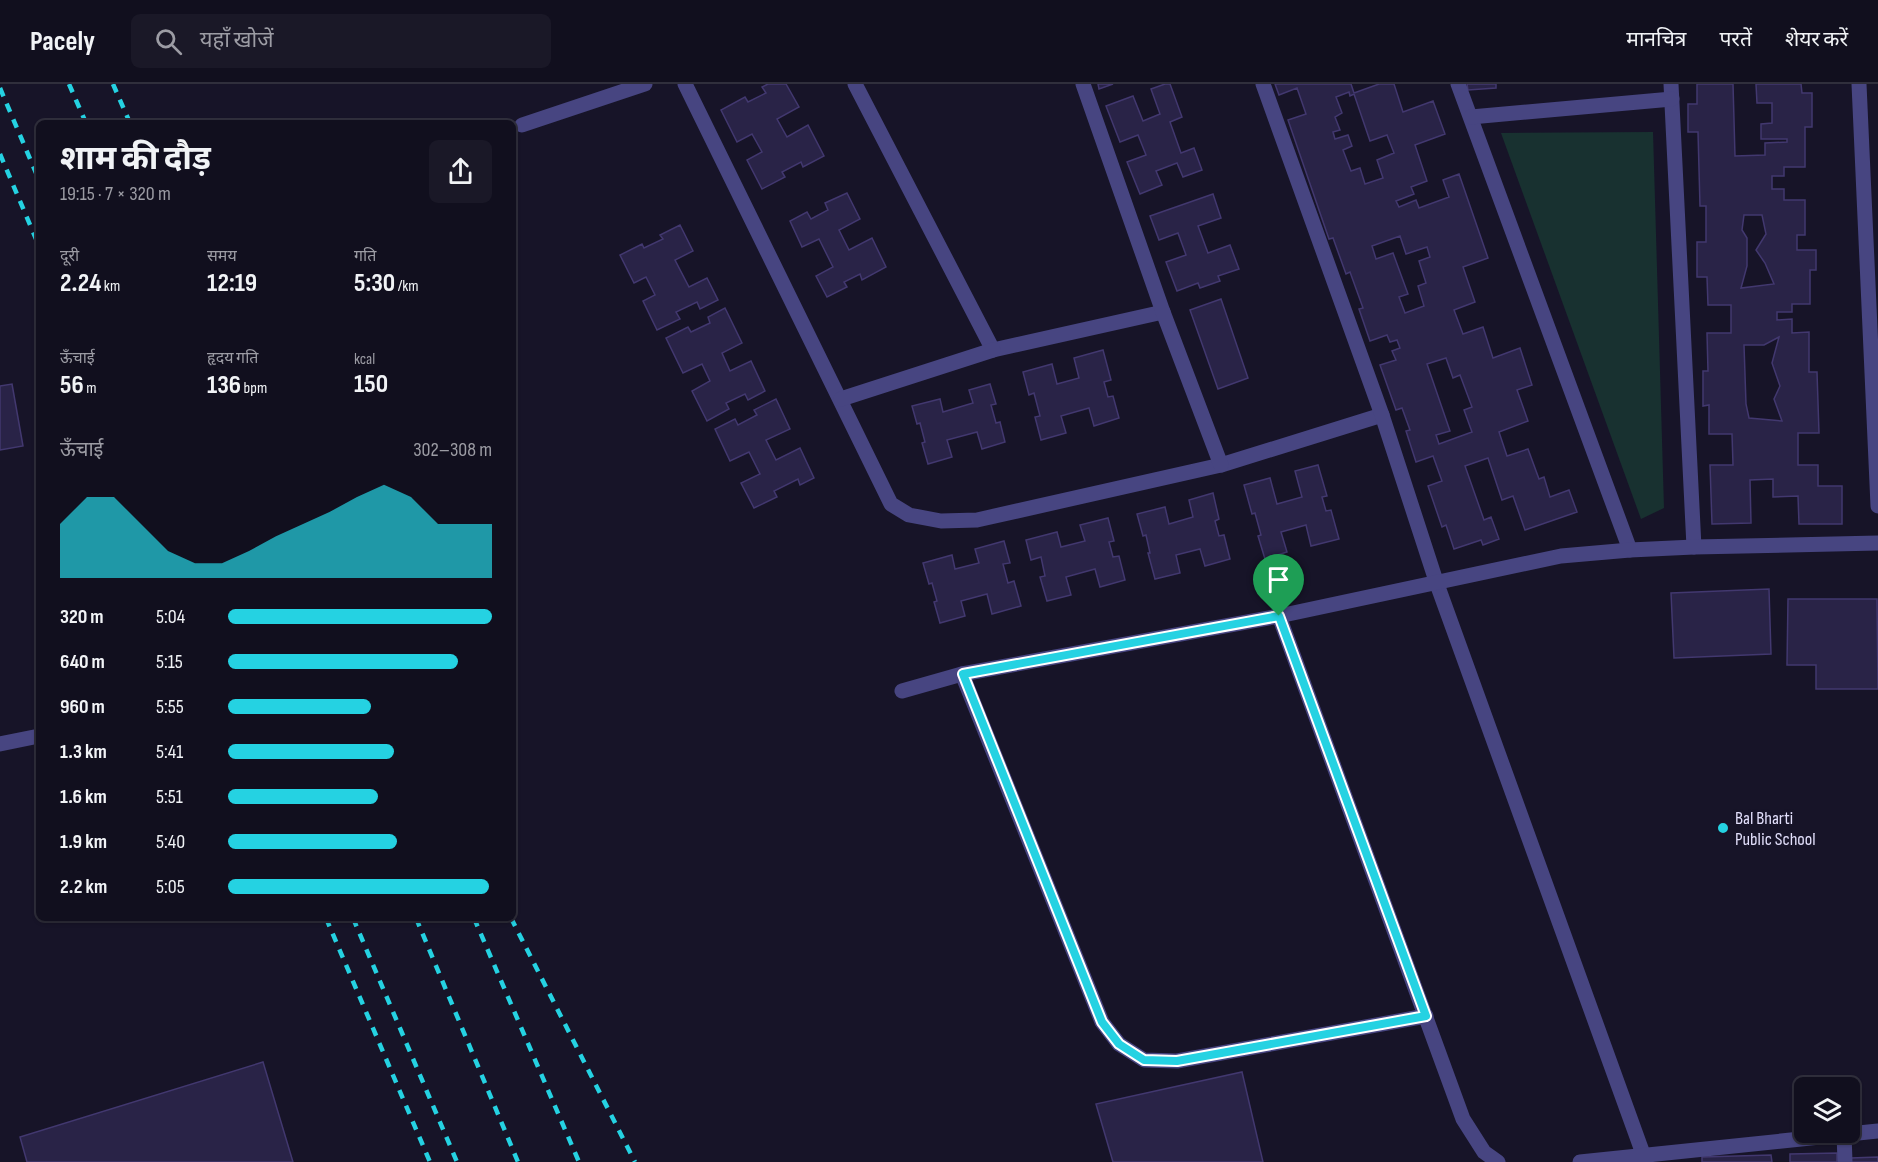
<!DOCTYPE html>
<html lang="hi">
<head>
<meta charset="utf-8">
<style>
	:root { --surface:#110f1e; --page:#1a1827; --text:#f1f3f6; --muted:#9c9ca4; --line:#302f3c; --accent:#25d2e2 }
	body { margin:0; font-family:"Sofia Sans Condensed","Noto Sans Devanagari",sans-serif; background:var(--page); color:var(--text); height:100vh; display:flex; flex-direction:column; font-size:22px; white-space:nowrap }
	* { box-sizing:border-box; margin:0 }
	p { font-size:20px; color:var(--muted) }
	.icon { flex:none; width:33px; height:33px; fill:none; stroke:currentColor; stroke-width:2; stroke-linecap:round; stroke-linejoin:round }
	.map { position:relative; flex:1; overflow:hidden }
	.panel { position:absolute; left:36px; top:36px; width:480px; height:801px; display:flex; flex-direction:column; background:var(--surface); border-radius:9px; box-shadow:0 2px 4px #0004,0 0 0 2px var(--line) }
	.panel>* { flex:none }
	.tools { position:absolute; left:1794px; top:993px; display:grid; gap:12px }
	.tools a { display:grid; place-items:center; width:66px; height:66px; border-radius:9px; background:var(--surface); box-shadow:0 2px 4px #0004,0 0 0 2px var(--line); font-size:30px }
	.pin { position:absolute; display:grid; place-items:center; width:51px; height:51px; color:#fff; margin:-62px -26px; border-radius:50% 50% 50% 0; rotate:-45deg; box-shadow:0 0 6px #0007 }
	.pin .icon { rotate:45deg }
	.round { display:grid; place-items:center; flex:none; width:63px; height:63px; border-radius:9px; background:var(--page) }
	.summary { display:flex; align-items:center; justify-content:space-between; height:102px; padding:0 24px }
	h1 { font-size:33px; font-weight:700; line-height:45px }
	.figures { display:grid; grid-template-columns:repeat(3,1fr); gap:9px; height:102px; padding:6px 24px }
	.figures div { display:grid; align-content:center }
	.figures b { font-size:26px; font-weight:700 }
	.figures small { font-size:16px; font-weight:400 }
	.figures p { font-size:16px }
	.chart { height:168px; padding:12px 24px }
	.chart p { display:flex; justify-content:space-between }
	.chart svg { width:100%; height:108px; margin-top:6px; fill:var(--accent); opacity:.7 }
	ul { padding:0 24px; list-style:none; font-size:20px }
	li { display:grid; grid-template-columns:96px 72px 1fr; align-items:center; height:45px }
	li i { height:15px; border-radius:8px; background:var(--accent) }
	header { display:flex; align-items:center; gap:36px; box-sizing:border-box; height:84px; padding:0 30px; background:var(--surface); border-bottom:2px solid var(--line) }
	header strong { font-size:28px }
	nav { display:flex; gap:33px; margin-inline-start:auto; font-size:21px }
	.search { width:420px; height:54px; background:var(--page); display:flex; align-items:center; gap:15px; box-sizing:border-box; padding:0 21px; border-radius:9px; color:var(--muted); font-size:22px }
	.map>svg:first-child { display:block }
</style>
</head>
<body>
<header>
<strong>Pacely</strong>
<div class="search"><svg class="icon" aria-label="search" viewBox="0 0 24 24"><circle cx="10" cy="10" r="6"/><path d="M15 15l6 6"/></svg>यहाँ खोजें</div>
<nav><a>मानचित्र</a><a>परतें</a><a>शेयर करें</a></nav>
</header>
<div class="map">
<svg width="1878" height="1078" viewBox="0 0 1878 1078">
	<rect width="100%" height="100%" fill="#171428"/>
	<polygon fill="#183130" points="1653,48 1664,424 1641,435 1501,49"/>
	<g fill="#292347" stroke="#42386f" stroke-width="1.5" fill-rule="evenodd">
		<polygon points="768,0 786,0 799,23 777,35 787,53 808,41 824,72 803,83 801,78 782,88 785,93 762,105 747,76 762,68 752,50 737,58 721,26 745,13 748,18 766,9 762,3"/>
		<polygon points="1098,0 1113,0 1099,5"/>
		<polygon points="1165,0 1170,0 1182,33 1170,38 1181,69 1194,64 1202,86 1183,93 1177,79 1156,87 1162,101 1140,110 1127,78 1146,71 1138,51 1120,58 1106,22 1133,12 1143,37 1160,30 1151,5"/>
		<path d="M1275,0H1351L1354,9L1379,0H1394L1403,28L1433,17L1445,50L1415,61L1427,97L1411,103L1414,110L1396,117L1399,123L1416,116L1419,124L1449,113L1443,96L1459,90L1488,174L1463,183L1475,218L1454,226L1463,250L1483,243L1493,274L1520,264L1532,301L1517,306L1528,337L1499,348L1507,372L1528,365L1539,395L1544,393L1550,413L1569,406L1577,428L1525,446L1513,412L1502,416L1488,374L1465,382L1484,436L1491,433L1499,455L1483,461L1481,456L1454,465L1446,441L1442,443L1428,402L1442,397L1433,372L1416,378L1406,347L1410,346L1402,324L1396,326L1380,281L1396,276L1392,267L1400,264L1397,256L1390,258L1387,251L1370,257L1359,225L1363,224L1350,188L1346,190L1333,154L1329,155L1288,36L1306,30L1297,4L1279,11ZM1349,8L1350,12L1354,10L1370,57L1387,51L1394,69L1377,76L1383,94L1365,100L1360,84L1351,87L1343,66L1352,62L1348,51L1335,55L1333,48L1340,46L1335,33L1342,29L1336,13ZM1400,152L1406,170L1427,163L1430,173L1419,177L1426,199L1418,202L1424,222L1405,229L1399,213L1408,210L1393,169L1376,175L1372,162ZM1446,274L1453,294L1460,291L1472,323L1464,326L1472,348L1439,360L1436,351L1450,347L1427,280Z"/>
		<polygon points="1467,0 1496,0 1496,4 1468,6"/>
		<path d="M1697,0H1733L1735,72L1765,71V59L1787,58V55H1761V40L1772,39V19H1757L1756,0H1801L1802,9H1812V43H1805V83H1784V92H1772V105H1784V116H1805V151H1797V166H1816V186H1810V220H1792V228H1777V236L1792,235V249L1809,248V288H1817L1819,349H1798V381H1818V402H1842V440H1799L1798,412L1773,413V395L1750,396L1751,439L1712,440L1710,381H1733L1732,350H1709V321L1703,322V287H1708L1707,249H1731V221H1708L1707,193H1697V158H1706V122H1700L1698,48H1688V20H1697ZM1744,131H1762L1766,150L1756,166L1765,179L1774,200L1741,204L1747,182V154L1742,146ZM1779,253L1772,279L1780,302L1774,315L1782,337L1749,334L1746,320L1744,261H1764Z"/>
		<polygon points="847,109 860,135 839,146 849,166 872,154 886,183 862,196 860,190 844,198 847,203 827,213 816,192 833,183 819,155 802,163 790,137 807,128 811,135 828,126 825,119"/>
		<polygon points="1213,110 1221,134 1198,142 1208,169 1230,161 1239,185 1218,192 1220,197 1200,204 1198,199 1177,207 1166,178 1186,171 1178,149 1159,156 1150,132"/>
		<polygon points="680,141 693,167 675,176 689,203 707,194 718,216 700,225 697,218 676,228 680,235 657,246 643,217 655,211 646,193 634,199 620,171 642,160 644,164 663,155 660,151"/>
		<polygon points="1221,215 1248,294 1218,305 1190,226"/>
		<polygon points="725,224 742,259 722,269 730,287 751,277 765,307 748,316 745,310 726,319 729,325 707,337 692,307 710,297 702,280 683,289 666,254 688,243 691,248 710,239 708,233"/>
		<polygon points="1103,266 1111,296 1104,298 1108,313 1113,312 1119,334 1094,342 1089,324 1061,332 1066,349 1041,356 1035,333 1040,332 1034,309 1029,311 1023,288 1052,280 1057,300 1079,294 1074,274"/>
		<polygon points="12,300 23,362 0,366 0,302"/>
		<polygon points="990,300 996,320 991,321 996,339 1000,338 1005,358 982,365 977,348 947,356 952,373 928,380 922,359 925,358 920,339 917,340 912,322 940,315 943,328 973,319 969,306"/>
		<polygon points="776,315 790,345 766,356 776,376 800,364 814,394 800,401 798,395 774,407 777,413 754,424 741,399 760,390 749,368 730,377 715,345 735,335 738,341 757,331 754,326"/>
		<polygon points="1318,381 1327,412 1322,413 1326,427 1331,426 1339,455 1311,462 1306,441 1281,448 1287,468 1265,475 1258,452 1261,451 1255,429 1252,430 1244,401 1270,394 1277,420 1302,413 1295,387"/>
		<polygon points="1213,409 1219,435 1215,437 1219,452 1224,451 1230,475 1205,482 1200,465 1176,471 1180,489 1155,495 1148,469 1150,469 1146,451 1143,452 1137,430 1165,423 1169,440 1193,433 1189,416"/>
		<polygon points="1108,434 1114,457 1109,458 1113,473 1119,472 1125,496 1100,503 1095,485 1066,493 1071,511 1047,517 1040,493 1045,492 1041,473 1031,476 1026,456 1057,448 1061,463 1085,457 1080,441"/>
		<polygon points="1004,457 1010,479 1003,480 1008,499 1014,497 1021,522 992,530 987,510 961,517 965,532 940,539 934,518 937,517 932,499 929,500 923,479 952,471 955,485 979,479 975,465"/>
		<polygon points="1769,505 1771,570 1674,574 1671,509"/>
		<polygon points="1788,515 1877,515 1878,605 1816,605 1816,581 1787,581"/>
		<polygon points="263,978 293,1078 27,1078 20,1053"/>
		<polygon points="1242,988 1263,1078 1113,1078 1096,1020"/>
		<polygon points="1837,1069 1837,1078 1790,1078 1790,1070"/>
		<polygon points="1771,1071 1772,1078 1702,1078 1702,1073"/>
		<polygon points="1878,1073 1878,1078 1851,1078 1851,1074"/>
	</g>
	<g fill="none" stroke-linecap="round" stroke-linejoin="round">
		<g stroke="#474581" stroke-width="15">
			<polyline points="685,0 891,420 909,431 941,437 977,436 1221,381 1382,331"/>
			<polyline points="855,0 993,266 1163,228"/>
			<polyline points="1083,0 1163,228 1221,381"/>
			<polyline points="1263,0 1382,331 1437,500 1646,1078"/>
			<polyline points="1458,0 1630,466"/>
			<polyline points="1671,0 1694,463"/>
			<polyline points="1859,0 1878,422"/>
			<polyline points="1471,33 1672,15"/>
			<polyline points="522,41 645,0"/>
			<polyline points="841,315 993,266"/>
			<polyline points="1279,532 1463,1035 1484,1068 1498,1078"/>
			<polyline points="962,590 1102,938 1119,960 1144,976 1177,977 1426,932"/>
			<polyline points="902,607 962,590 1279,532 1561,472 1630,466 1694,463 1878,459"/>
			<polyline points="0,660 39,652"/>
			<polyline points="1844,1049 1845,1078"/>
			<polyline points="1580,1078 1878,1047"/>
		</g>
		<g stroke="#25d2e2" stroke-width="4.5" stroke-dasharray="9 8" stroke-linecap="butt">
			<polyline points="69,0 86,39"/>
			<polyline points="113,0 130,39"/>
			<polyline points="0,4 39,96"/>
			<polyline points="0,70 39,162"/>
			<polyline points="326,834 430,1078"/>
			<polyline points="353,834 457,1078"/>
			<polyline points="416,834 518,1078"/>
			<polyline points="474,834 579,1078"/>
			<polyline points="511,834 635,1078"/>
		</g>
	</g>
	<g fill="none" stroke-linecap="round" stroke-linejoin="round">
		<g stroke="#fff" stroke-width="12">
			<polygon id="route" points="1279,532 1426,932 1177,977 1144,976 1119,960 1102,938 963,590"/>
		</g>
		<use href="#route" stroke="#25d2e2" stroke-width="8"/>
	</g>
	<circle fill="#25d2e2" stroke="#171428" stroke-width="2" cx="1723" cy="744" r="6"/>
	<g text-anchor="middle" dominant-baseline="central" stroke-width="6" stroke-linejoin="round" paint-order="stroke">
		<g font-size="18" fill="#e2dffb" stroke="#171428" text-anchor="start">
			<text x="1735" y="734">Bal Bharti<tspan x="1735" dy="21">Public School</tspan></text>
		</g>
	</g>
</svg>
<div class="tools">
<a><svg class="icon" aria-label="layers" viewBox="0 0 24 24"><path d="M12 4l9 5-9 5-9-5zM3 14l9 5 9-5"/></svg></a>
</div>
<div class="pin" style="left:1279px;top:532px;background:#1e9e55"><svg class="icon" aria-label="arrive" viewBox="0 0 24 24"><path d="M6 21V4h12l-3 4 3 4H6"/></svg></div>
<section class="panel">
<div class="summary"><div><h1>शाम की दौड़</h1><p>19:15 · 7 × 320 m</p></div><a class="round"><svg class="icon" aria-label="share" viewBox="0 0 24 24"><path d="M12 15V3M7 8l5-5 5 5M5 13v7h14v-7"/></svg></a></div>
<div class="figures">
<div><p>दूरी</p><b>2.24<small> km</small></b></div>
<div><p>समय</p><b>12:19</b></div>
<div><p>गति</p><b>5:30<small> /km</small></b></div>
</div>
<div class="figures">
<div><p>ऊँचाई</p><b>56<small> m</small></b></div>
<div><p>हृदय गति</p><b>136<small> bpm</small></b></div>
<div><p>kcal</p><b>150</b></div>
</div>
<div class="chart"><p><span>ऊँचाई</span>302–308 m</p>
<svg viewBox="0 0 160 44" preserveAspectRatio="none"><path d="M0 44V22L10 11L20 11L30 22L40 33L50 38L60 38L70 33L80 27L90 22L100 17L110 11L120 6L130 11L140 22L150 22L160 22V44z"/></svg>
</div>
<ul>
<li><b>320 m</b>5:04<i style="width:100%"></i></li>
<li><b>640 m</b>5:15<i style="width:87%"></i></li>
<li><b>960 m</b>5:55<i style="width:54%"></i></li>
<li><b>1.3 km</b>5:41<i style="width:63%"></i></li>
<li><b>1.6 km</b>5:51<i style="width:57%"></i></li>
<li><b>1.9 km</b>5:40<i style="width:64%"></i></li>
<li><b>2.2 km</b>5:05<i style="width:99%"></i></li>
</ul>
</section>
</div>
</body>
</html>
